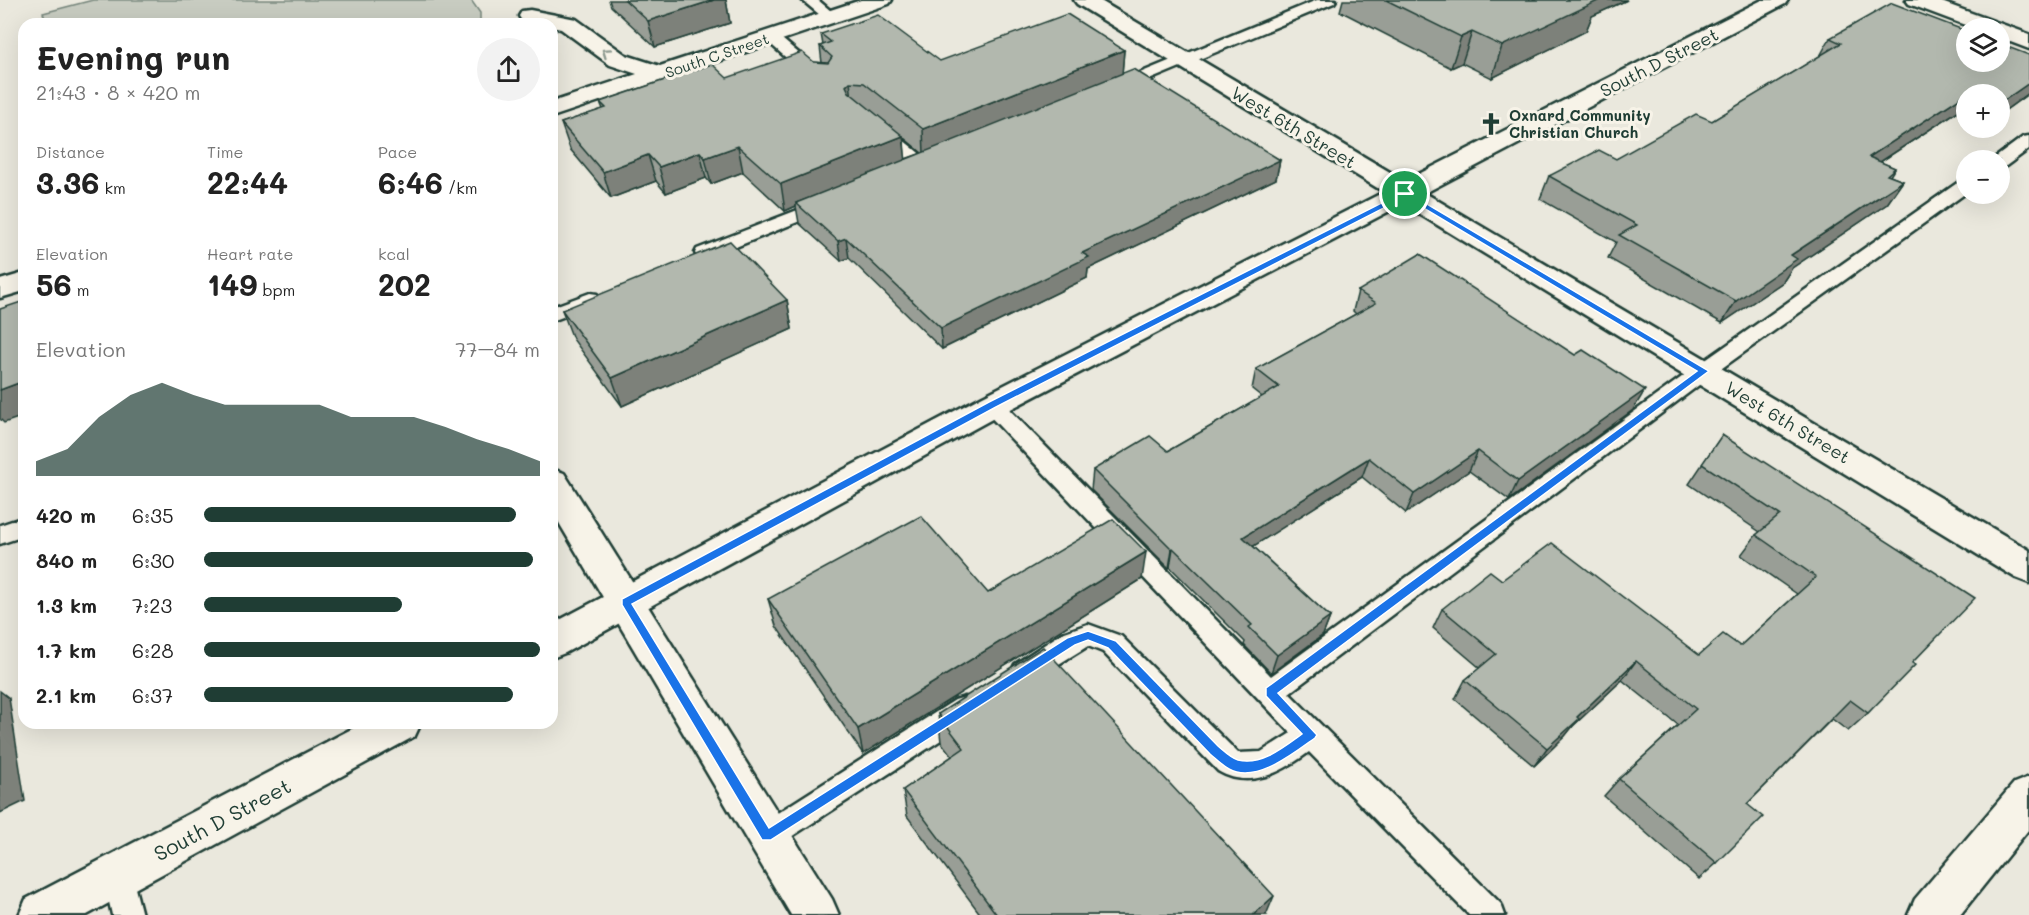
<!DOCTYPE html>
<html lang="en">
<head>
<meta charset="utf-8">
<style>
	:root { --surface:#fff; --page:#f2f2f2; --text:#222; --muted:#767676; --accent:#1f3d34 }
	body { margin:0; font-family:Mali,sans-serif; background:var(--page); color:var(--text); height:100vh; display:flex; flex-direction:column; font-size:22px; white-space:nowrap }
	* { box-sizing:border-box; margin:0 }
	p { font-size:20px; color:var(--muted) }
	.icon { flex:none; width:33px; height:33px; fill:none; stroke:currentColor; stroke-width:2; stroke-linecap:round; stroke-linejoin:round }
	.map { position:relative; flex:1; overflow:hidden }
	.panel { position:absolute; left:18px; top:18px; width:540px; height:711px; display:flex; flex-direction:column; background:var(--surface); border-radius:18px; box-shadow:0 6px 24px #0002 }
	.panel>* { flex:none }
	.buttons { position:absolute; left:1956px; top:18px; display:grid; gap:12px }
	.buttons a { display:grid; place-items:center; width:54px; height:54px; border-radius:50%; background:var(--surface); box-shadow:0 6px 24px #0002; font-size:30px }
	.pin { position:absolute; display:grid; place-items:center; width:51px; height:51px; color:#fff; margin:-26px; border:3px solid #fff; border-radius:50%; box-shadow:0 2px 6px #0007 }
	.round { display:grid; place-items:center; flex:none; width:63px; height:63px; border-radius:32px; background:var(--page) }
	.headline { display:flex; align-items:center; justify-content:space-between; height:102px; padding:0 18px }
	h1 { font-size:33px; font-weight:700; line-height:45px }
	.metrics { display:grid; grid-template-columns:repeat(3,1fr); gap:9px; height:102px; padding:6px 18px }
	.metrics div { display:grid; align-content:center }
	.metrics b { font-size:30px; font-weight:700 }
	.metrics small { font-size:16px; font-weight:400 }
	.metrics p { font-size:16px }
	.chart { height:168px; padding:12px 18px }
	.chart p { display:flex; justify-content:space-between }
	.chart svg { width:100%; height:108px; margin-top:6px; fill:var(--accent); opacity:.7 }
	ul { padding:0 18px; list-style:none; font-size:20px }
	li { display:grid; grid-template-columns:96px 72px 1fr; align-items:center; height:45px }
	li i { height:15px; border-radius:8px; background:var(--accent) }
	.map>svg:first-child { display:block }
</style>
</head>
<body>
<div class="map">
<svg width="2029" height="915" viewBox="0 0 2029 915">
	<rect width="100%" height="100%" fill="#eae8dd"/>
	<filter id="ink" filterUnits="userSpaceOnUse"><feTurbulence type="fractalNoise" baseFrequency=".0167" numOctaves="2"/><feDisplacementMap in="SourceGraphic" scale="12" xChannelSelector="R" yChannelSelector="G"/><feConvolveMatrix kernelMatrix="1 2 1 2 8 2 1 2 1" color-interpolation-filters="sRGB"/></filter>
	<g filter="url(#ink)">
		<polygon fill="#c8ccc1" stroke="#74847a" stroke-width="1.5" points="93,0 471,0 480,13 480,24 47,24 43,13"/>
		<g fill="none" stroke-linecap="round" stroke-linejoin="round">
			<g stroke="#1f3d34" stroke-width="5">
				<g id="lane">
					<polygon points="802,0 818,0 838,17 831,21 826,20"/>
					<polygon points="1317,0 1336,0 1334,3 1125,90 1113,90 1111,87 1113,84"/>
					<polygon points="771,33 776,34 821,72 823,75 821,78 809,78 766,40 764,37"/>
					<polygon points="881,126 887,127 929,161 932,165 929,169 917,169 875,135 873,131 875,127"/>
					<polygon points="2029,136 2029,149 2006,166 2000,167 2000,160 1992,160 2023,137"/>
					<path d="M1966,180V193L1711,376L1289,693L1501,904L1505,915H1469L1309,752C1282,772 1250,790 1218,771L1103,652L1088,646L1033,680L1024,683L1015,680L1011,672L1015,664L1062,633L1088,624L1121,636L1238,753L1261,752L1291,733L984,410L981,405L984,400L992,397L1000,400L1271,676L1697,366L1960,181Z"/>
					<polygon points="826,199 832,200 835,204 832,208 711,257 697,257 695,253 697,249"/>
					<polygon points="590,293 597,294 600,299 597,304 552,321 552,307"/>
					<polygon points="24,517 24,536 0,544 0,525"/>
					<polygon points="965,697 975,700 979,709 975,718 777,846 767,850 757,846 752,836 757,826 955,700"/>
					<polygon points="118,860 129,865 142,915 112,915 103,875 107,865"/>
				</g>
			</g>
			<g stroke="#1f3d34" stroke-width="5">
				<g id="street">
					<polygon points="1074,0 1099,0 1405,181 1762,0 1788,0 1785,4 1425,193 2029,550 2029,583 2016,578 1403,204 1003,413 565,653 552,658 552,624 981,397 1384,192 1077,4"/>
					<polygon points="363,723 421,723 415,736 87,915 19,915 26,899"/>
					<polygon points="2029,777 2029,829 1960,915 1908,915 1915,899 2014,783"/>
				</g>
			</g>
			<g stroke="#1f3d34" stroke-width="5">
				<g id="secondary">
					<polygon points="861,0 892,0 889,4 552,117 552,102 637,74 610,65 561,29 552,27 552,24 522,21 519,16 522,11 530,10 576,19 626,55 660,66"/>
					<polygon points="1906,0 1936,0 2029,34 2029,49 2000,38 2000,28 1973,28 1909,4"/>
					<polygon points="24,273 24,291 0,298 0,280"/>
					<polygon points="552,469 564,473 832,899 839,915 791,915 552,511"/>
				</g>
			</g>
			<use href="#lane" fill="#f7f3e8" fill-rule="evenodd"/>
			<use href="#street" fill="#f7f3e8" fill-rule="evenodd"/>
			<use href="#secondary" fill="#f7f3e8" fill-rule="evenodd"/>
		</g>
		<g fill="#999e96" stroke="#1f3d34" stroke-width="1.5" fill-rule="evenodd">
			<polygon points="609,0 726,0 730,23 655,47 611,6"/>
			<polygon points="1343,0 1627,0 1592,16 1586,31 1492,78 1462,63 1451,68 1340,11"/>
			<path d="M821,34L940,61L1124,50L1122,73L1280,160L1276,179L1088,269L1087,278L942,349L849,258L841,261L799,223L796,206L785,211L743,172L711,184L706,178L666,193L656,181L611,198L570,149L561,123L603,109L600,102L814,62L822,63L820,46L823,45ZM904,138L922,153L905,159Z"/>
			<polygon points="1830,38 2029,55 2029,93 2000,114 2000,94 1966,94 1966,114 1958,111 1880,162 1895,168 1890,176 1903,181 1887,204 1792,268 1783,282 1722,323 1608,258 1616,242 1540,199 1549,176 1616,159 1712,121 1820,56"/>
			<polygon points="1358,291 1633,410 1509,500 1469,471 1406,513 1362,477 1253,546 1330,617 1323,635 1271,673 1244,645 1245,642 1170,567 1169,568 1091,490 1093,470 1168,451 1262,397 1252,389 1256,369 1356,314 1353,311"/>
			<polygon points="787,300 792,329 622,406 573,339 562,310"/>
			<polygon points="1722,435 1912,663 1868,713 1848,731 1832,719 1747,804 1717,863 1699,879 1604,796 1619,779 1678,725 1622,680 1573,726 1565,736 1534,766 1455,699 1465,680 1480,668 1433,628 1442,609 1502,580 1699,655 1740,646 1797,594 1741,555 1756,535 1760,532 1689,484"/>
			<polygon points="1142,579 863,754 776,626 768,599 988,593"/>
			<polygon points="938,714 1266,915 981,915 907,816 903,790 952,756 941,742"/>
		</g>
		<g fill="#7d817a" stroke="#1f3d34" stroke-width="1.5">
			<polygon points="714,0 726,0 730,23 655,47 648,21"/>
			<polygon points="1582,0 1627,0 1592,16 1586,31 1492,78 1502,46"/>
			<polygon points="1472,32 1462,63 1451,68 1461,37"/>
			<polygon points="1124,50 1122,75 924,154 923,129"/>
			<polygon points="850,82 853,108 846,86"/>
			<polygon points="2029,83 2029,93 2000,114 2000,105 2003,101"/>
			<polygon points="1973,89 1969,94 1966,94 1966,99 1958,111 1854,179 1869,157"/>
			<polygon points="903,136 906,162 796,203 796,206 785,211 781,184"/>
			<polygon points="738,146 743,172 711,184 705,158"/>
			<polygon points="700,152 706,178 666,193 659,167"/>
			<polygon points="648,155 656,181 611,198 603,172"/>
			<polygon points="1280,160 1276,179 1088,269 1087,278 942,349 941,328 1082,253"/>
			<polygon points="1903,181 1887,204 1792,268 1783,282 1722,323 1736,301 1791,255"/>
			<polygon points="846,238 849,258 841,261 838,241"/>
			<polygon points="787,300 792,329 622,406 612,378"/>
			<polygon points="24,381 24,416 4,423 0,419 0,390"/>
			<polygon points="1645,390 1633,410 1509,500 1518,481"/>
			<polygon points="1478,451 1469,471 1406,513 1414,494"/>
			<polygon points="1369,458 1362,477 1238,556 1243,537"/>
			<polygon points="1173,548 1170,567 1169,568 1172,549"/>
			<polygon points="1146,552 1142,579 863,754 858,729"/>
			<polygon points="1330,617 1323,635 1271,673 1277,655"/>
			<polygon points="1636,661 1622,680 1573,726 1565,736 1534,766 1547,748 1577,717"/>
			<polygon points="0,691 9,698 25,801 0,813"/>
			<polygon points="1274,896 1266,915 1253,915"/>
		</g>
		<g fill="#b2b8ae" stroke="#1f3d34" stroke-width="1.5">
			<polygon points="625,0 714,0 648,21"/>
			<polygon points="1386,0 1596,0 1598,1 1502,46 1472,32 1461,37"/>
			<polygon points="1892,3 1966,31 1966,62 2000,62 2000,44 2029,55 2029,83 2003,101 2000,99 2000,94 1987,94 1973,89 1869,157 1895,168 1887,175 1903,181 1791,255 1797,259 1736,301 1619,235 1637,225 1549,176 1599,150 1616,159 1696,114 1712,121 1841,43 1830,38"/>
			<polygon points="1067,14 1124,50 923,129 864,83 850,82 846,86 849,92 903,136 781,184 738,146 705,158 700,152 659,167 648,155 603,172 561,123 606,108 600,102 712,64 727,78 802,52 814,62 828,63 832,57 820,46 831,42 821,34 878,15 940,61"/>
			<polygon points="1133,69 1280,160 1082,253 1089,257 941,328 846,238 838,241 796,203"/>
			<polygon points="730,241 787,300 612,378 562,310"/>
			<polygon points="1420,254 1575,355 1583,350 1645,390 1518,481 1478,451 1414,494 1369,458 1243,537 1330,617 1277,655 1249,627 1252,625 1173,548 1172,549 1093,470 1150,436 1168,451 1279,387 1256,369 1376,303 1358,291"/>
			<polygon points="24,301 24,381 0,390 0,309"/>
			<polygon points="1722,435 1975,598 1912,663 1915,665 1868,713 1850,700 1747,804 1763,817 1717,863 1619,779 1696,709 1636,661 1577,717 1579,719 1547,748 1465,680 1496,654 1442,609 1490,571 1502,580 1552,543 1699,655 1723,634 1740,646 1816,577 1756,535 1780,515 1702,464"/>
			<polygon points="921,516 988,593 1113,519 1146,552 858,729 768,599"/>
			<polygon points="1043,647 1274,896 1253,915 997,915 903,790 964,748 938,714"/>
		</g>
		<defs><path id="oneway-chevron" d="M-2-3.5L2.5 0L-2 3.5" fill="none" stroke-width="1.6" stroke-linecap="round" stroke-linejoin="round" transform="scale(1.5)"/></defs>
		<use stroke="#8b988e" href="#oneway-chevron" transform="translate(606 52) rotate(-145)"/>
	</g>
	<path fill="#1a73e8" stroke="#fff" stroke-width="1.5" fill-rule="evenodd" d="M1405,191L1709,371L1278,693L1317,735L1315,738C1294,753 1256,784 1229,769C1222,765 1216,759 1210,754L1108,648L1088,640L1075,645L771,840H762L622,605V599L989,402ZM1405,197L1697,371L1266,688V696L1302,734C1284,747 1261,766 1238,760C1231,758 1224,751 1218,746L1116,641L1088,631L1067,638L769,828L632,604L996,407Z"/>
	<defs>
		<g id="church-bare" transform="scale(1.8)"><path d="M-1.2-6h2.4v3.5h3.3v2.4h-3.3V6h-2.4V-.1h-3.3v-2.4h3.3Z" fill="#1f3d34" stroke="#f7f3e8" stroke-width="2.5" paint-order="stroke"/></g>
	</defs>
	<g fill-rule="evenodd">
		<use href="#church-bare" x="1491" y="124"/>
	</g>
	<g text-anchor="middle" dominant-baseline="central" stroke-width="6" stroke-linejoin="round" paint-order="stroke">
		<g font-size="15" fill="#1f3d34" stroke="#f7f3e8">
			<text transform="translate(717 55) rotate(-19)">South C Street</text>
		</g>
		<g font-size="15" font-weight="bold" fill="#1f3d34" stroke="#f7f3e8" text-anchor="start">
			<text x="1509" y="115">Oxnard Community<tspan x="1509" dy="17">Christian Church</tspan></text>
		</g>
		<g font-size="18" fill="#1f3d34" stroke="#f7f3e8">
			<text transform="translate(1659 62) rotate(-27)">South D Street</text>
			<text transform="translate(1294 127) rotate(31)">West 6th Street</text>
			<text transform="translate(1788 422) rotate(31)">West 6th Street</text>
		</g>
		<g font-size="21" fill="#1f3d34" stroke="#f7f3e8">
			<text transform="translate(222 819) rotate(-28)">South D Street</text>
		</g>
	</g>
</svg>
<div class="buttons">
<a><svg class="icon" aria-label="layers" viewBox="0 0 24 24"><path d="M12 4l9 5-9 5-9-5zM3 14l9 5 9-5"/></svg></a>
<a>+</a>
<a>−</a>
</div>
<div class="pin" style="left:1405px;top:194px;background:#1e9e55"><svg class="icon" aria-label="arrive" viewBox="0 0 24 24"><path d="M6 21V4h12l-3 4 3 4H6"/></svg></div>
<section class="panel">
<div class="headline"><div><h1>Evening run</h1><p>21:43 · 8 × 420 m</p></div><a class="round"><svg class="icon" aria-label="share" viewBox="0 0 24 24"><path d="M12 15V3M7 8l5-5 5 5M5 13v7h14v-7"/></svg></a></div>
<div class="metrics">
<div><p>Distance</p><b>3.36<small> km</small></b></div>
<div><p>Time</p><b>22:44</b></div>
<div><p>Pace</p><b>6:46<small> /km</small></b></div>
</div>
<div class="metrics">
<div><p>Elevation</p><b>56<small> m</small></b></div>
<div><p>Heart rate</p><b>149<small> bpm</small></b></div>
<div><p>kcal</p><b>202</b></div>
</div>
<div class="chart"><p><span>Elevation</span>77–84 m</p>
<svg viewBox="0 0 160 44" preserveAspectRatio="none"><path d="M0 44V38L10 33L20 20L30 11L40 6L50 11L60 15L70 15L80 15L90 15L100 20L110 20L120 20L130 24L140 29L150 33L160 38V44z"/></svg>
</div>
<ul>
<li><b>420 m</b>6:35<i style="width:93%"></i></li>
<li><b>840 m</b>6:30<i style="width:98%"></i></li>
<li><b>1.3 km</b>7:23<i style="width:59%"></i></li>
<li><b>1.7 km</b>6:28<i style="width:100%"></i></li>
<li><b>2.1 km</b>6:37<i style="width:92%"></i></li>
</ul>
</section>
</div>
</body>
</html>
